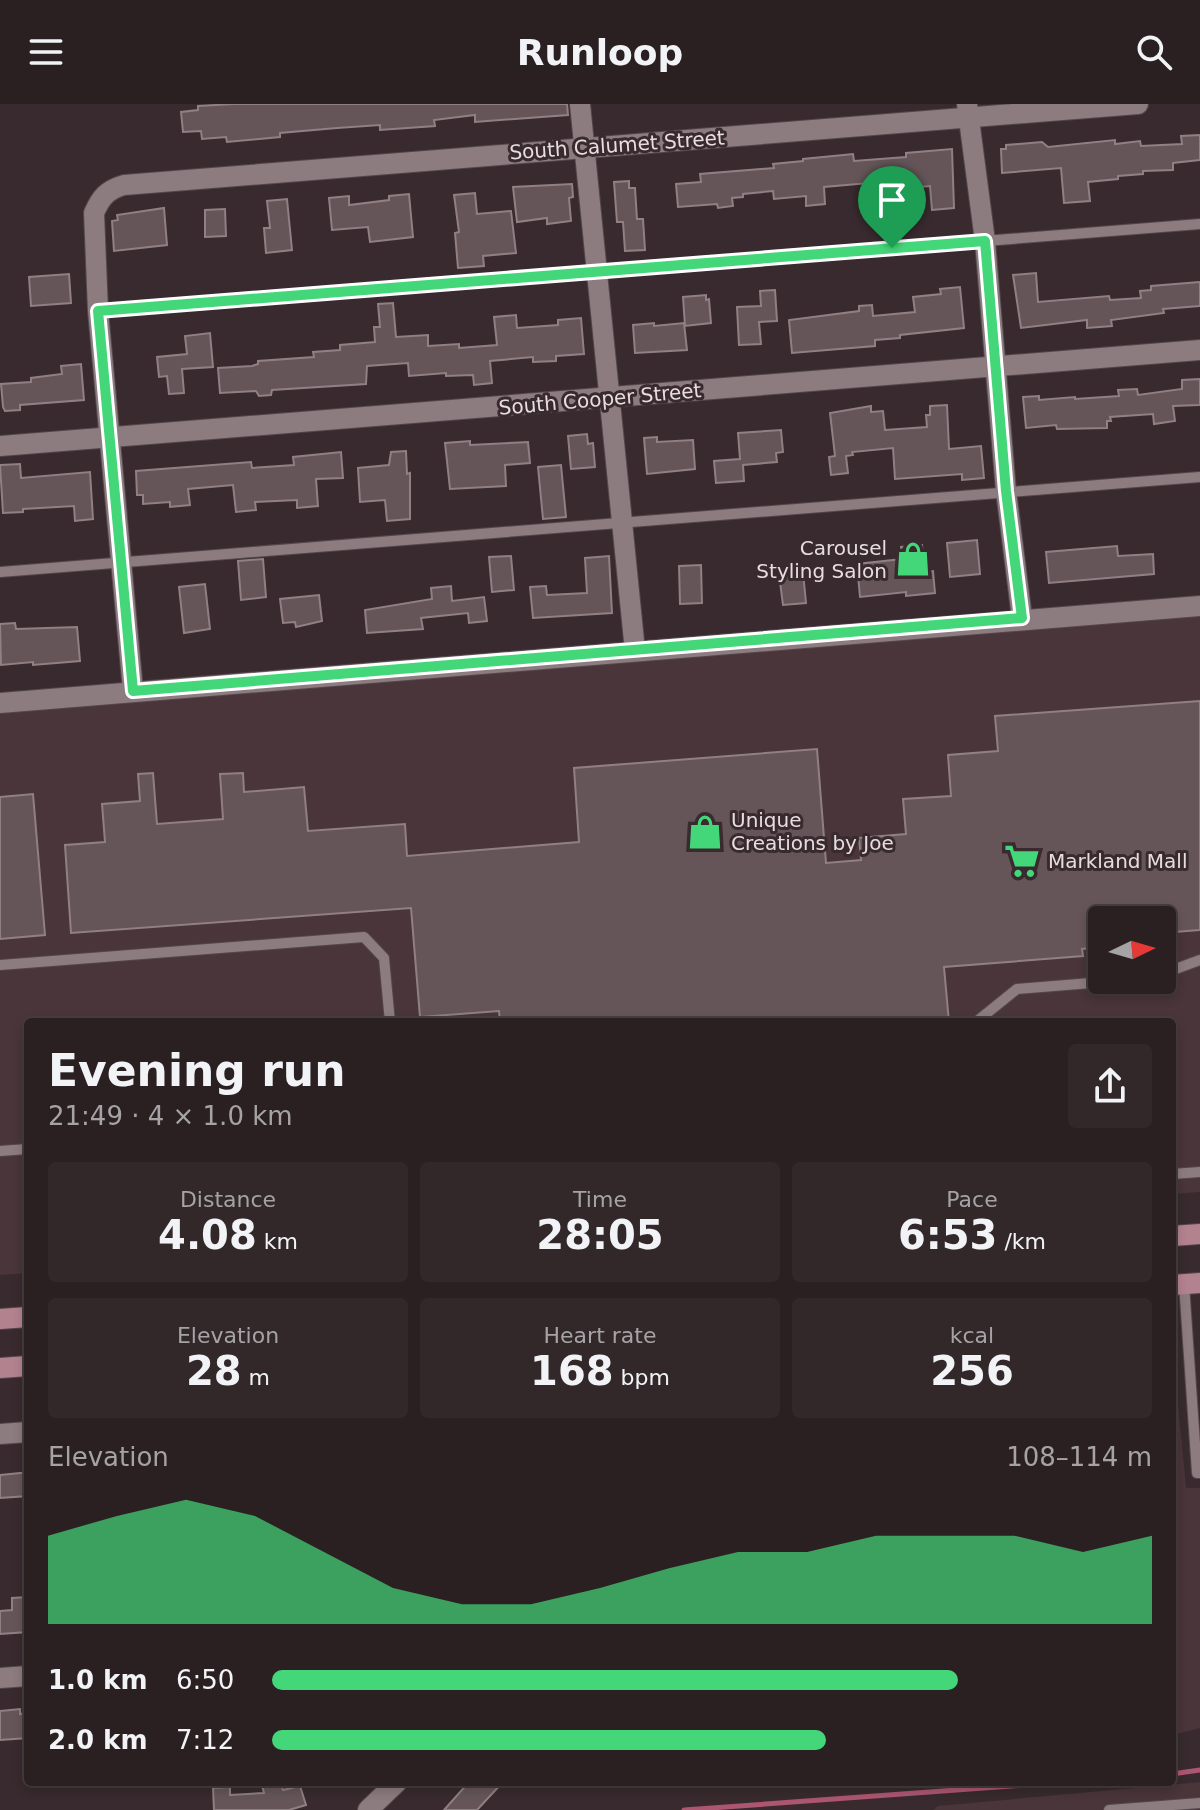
<!DOCTYPE html>
<html lang="en">
<head>
<meta charset="utf-8">
<style>
	:root { --surface:#2a2022; --page:#32282a; --text:#f1f3f6; --muted:#a5a3a5; --line:#463e40; --accent:#44d77a }
	body { margin:0; font-family:"DejaVu Sans",sans-serif; background:var(--page); color:var(--text); height:100vh; display:flex; flex-direction:column; font-size:30px; white-space:nowrap }
	* { box-sizing:border-box; margin:0 }
	p { font-size:26px; color:var(--muted) }
	.icon { flex:none; width:44px; height:44px; fill:none; stroke:currentColor; stroke-width:2; stroke-linecap:round; stroke-linejoin:round }
	.map { position:relative; flex:1; overflow:hidden }
	.drawer { position:absolute; left:24px; top:914px; width:1152px; height:768px; display:flex; flex-direction:column; background:var(--surface); border-radius:8px; box-shadow:0 4px 12px #0003,0 0 0 2px var(--line) }
	.drawer>* { flex:none }
	.needle { width:52px; rotate:85deg }
	.fabs { position:absolute; left:1088px; top:802px; display:grid; gap:16px }
	.fabs a { display:grid; place-items:center; width:88px; height:88px; border-radius:8px; background:var(--surface); box-shadow:0 4px 12px #0003,0 0 0 2px var(--line); font-size:40px }
	.pin { position:absolute; display:grid; place-items:center; width:68px; height:68px; color:#fff; margin:-82px -34px; border-radius:50% 50% 50% 0; rotate:-45deg; box-shadow:0 0 8px #0007 }
	.pin .icon { rotate:45deg }
	.round { display:grid; place-items:center; flex:none; width:84px; height:84px; border-radius:8px; background:var(--page) }
	.summary { display:flex; align-items:center; justify-content:space-between; height:136px; padding:0 24px }
	h1 { font-size:44px; font-weight:700; line-height:60px }
	.figures { display:grid; grid-template-columns:repeat(3,1fr); gap:12px; height:136px; padding:8px 24px }
	.figures div { display:grid; align-content:center; border-radius:8px; background:var(--page); text-align:center }
	.figures b { font-size:40px; font-weight:700 }
	.figures small { font-size:22px; font-weight:400 }
	.figures p { font-size:22px }
	.chart { height:224px; padding:16px 24px }
	.chart p { display:flex; justify-content:space-between }
	.chart svg { width:100%; height:144px; margin-top:8px; fill:var(--accent); opacity:.7 }
	ul { padding:0 24px; list-style:none; font-size:26px }
	li { display:grid; grid-template-columns:128px 96px 1fr; align-items:center; height:60px }
	li i { height:20px; border-radius:10px; background:var(--accent) }
	header { display:flex; justify-content:space-between; align-items:center; height:104px; padding:0 24px; background:var(--surface); font-size:36px; font-weight:700 }
	.map>svg:first-child { display:block }
</style>
</head>
<body>
<header><svg class="icon" aria-label="menu" viewBox="0 0 24 24"><path d="M4 6h16M4 12h16M4 18h16"/></svg>Runloop<svg class="icon" aria-label="search" viewBox="0 0 24 24"><circle cx="10" cy="10" r="6"/><path d="M15 15l6 6"/></svg></header>
<div class="map">
<svg width="1200" height="1706" viewBox="0 0 1200 1706">
	<rect width="100%" height="100%" fill="#382a2e"/>
	<g fill="#49353a" fill-rule="evenodd">
		<path d="M1200,511V1088L1172,1090V918H28V1169L0,1171V610L17,605ZM1102,816H1162V876H1102Z"/>
		<polygon points="1172,1235 1186,1384 1200,1384 1200,1624 1172,1631"/>
		<polygon points="1200,1678 1200,1706 933,1706 938,1702"/>
	</g>
	<g fill="none" stroke-linecap="round" stroke-linejoin="round">
		<g stroke="#ac5671" stroke-width="5">
			<polyline points="1172,1670 1200,1666"/>
			<polyline points="684,1706 1066,1678"/>
		</g>
	</g>
	<g fill="#655559" stroke="#907f83" stroke-width="2">
		<polygon points="233,0 567,0 568,11 475,18 475,11 434,16 435,22 380,26 380,21 337,24 280,29 280,33 227,38 226,33 202,35 201,27 183,28 181,8 198,6 198,2"/>
		<polygon points="1200,31 1200,56 1173,59 1173,66 1143,67 1143,70 1118,72 1118,75 1088,78 1090,97 1064,99 1061,64 1002,69 1001,45 1006,45 1006,41 1042,38 1048,43 1115,36 1115,40 1140,37 1141,42 1182,40 1181,32"/>
		<polygon points="952,45 954,104 932,106 930,82 870,87 869,79 824,83 825,100 806,102 806,92 774,95 773,87 743,90 743,93 732,94 733,102 718,104 717,100 678,103 676,80 701,78 700,70 774,64 773,60 803,57 803,55 853,50 854,57 906,53 906,49"/>
		<polygon points="629,77 629,84 635,84 637,115 643,115 645,146 625,147 623,118 617,118 614,78"/>
		<polygon points="572,80 573,93 569,94 571,117 547,120 547,114 517,118 513,83"/>
		<polygon points="475,89 477,110 511,107 516,149 483,152 484,162 458,164 455,129 459,128 454,91"/>
		<polygon points="409,90 413,133 370,138 368,123 332,126 329,94 349,92 349,101 389,96 389,92"/>
		<polygon points="287,95 292,146 266,149 264,124 270,124 267,97"/>
		<polygon points="164,104 167,141 114,147 112,117 118,116 117,111"/>
		<polygon points="225,105 226,132 205,133 205,106"/>
		<polygon points="1036,169 1038,198 1109,192 1110,196 1141,194 1140,187 1151,186 1151,182 1200,178 1200,202 1163,205 1164,209 1111,216 1112,222 1087,224 1087,216 1021,224 1013,171"/>
		<polygon points="69,170 71,199 31,202 29,173"/>
		<polygon points="960,183 964,224 900,231 900,234 875,236 875,242 792,249 789,216 859,207 859,202 872,201 873,212 915,208 913,193 941,190 940,185"/>
		<polygon points="775,186 777,217 759,218 761,240 739,241 737,203 761,202 760,187"/>
		<polygon points="706,191 706,196 709,195 711,219 685,222 683,193"/>
		<polygon points="393,199 396,233 428,231 428,242 459,240 459,244 497,241 494,213 516,211 517,224 558,221 558,216 581,214 584,250 556,252 556,257 533,258 533,253 490,257 492,279 474,281 473,271 446,272 446,269 409,272 408,259 367,262 366,280 272,286 271,291 259,292 256,287 220,289 218,264 252,262 258,260 258,257 314,253 313,248 340,246 340,241 375,238 374,223 380,223 378,200"/>
		<polygon points="654,219 654,222 684,219 687,246 635,249 633,221"/>
		<polygon points="210,229 213,263 182,265 184,289 169,290 167,272 159,273 157,253 187,250 185,232"/>
		<polygon points="81,260 84,296 20,301 20,306 5,307 3,303 1,280 31,278 31,274 62,270 61,262"/>
		<polygon points="1200,275 1200,301 1173,302 1175,317 1154,320 1153,310 1110,313 1111,317 1107,317 1107,324 1057,325 1056,321 1026,324 1023,293 1039,292 1039,296 1075,293 1075,295 1119,292 1118,286 1137,285 1138,291 1182,285 1182,276"/>
		<polygon points="947,301 949,345 981,342 984,374 962,376 962,370 895,375 893,344 852,348 853,351 846,352 848,369 831,371 829,353 835,352 830,309 871,302 871,308 883,307 885,326 927,323 926,311 930,311 930,302"/>
		<polygon points="781,326 783,348 776,349 777,358 743,361 744,377 716,379 714,357 740,355 738,329"/>
		<polygon points="587,330 588,340 593,339 595,363 571,365 568,332"/>
		<polygon points="657,333 657,338 693,336 695,365 647,370 644,334"/>
		<polygon points="470,337 470,341 528,338 530,359 505,361 506,382 450,385 445,339"/>
		<polygon points="406,347 407,370 410,369 410,415 387,417 385,396 360,398 358,364 389,361 391,348"/>
		<polygon points="341,348 343,374 316,375 318,402 297,404 297,396 255,398 256,406 236,408 233,381 188,385 190,401 170,403 170,398 143,400 143,391 137,391 136,367 251,358 252,364 294,361 293,353"/>
		<polygon points="20,360 21,374 90,368 93,415 75,417 74,402 23,405 23,408 3,409 0,361"/>
		<polygon points="561,361 566,413 543,415 538,363"/>
		<polygon points="977,436 980,470 950,473 947,439"/>
		<polygon points="922,441 925,468 933,467 935,489 906,492 906,488 860,493 857,460 902,455 901,443"/>
		<polygon points="1117,442 1118,452 1153,450 1154,470 1049,479 1046,448"/>
		<polygon points="511,452 514,486 492,488 489,453"/>
		<polygon points="609,452 612,509 533,514 530,483 546,482 547,491 587,489 585,454"/>
		<polygon points="263,455 266,493 241,496 238,457"/>
		<polygon points="701,461 702,499 680,500 679,462"/>
		<polygon points="803,468 806,499 783,501 779,470"/>
		<polygon points="205,480 210,525 184,529 179,483"/>
		<polygon points="451,482 452,497 484,493 487,517 469,519 468,509 421,514 423,525 367,529 365,506 432,495 431,484"/>
		<polygon points="319,491 322,517 296,523 295,518 283,519 280,495"/>
		<polygon points="15,519 16,525 77,523 80,557 33,561 33,558 1,561 0,520"/>
		<polygon points="1200,597 1200,826 1162,829 1162,816 1102,816 1102,843 1082,845 1083,852 944,863 949,918 500,918 499,907 420,913 411,804 71,829 65,741 105,738 102,700 140,697 138,670 153,669 157,720 223,715 220,670 243,669 244,688 304,683 308,727 405,720 407,752 579,738 574,664 817,645 826,759 861,756 859,734 906,730 903,695 951,692 948,651 998,647 995,612"/>
		<polygon points="33,690 45,831 0,835 0,693"/>
		<polygon points="20,1369 28,1369 28,1392 0,1394 0,1371"/>
		<polygon points="28,1493 28,1528 0,1530 0,1507 12,1506 12,1494"/>
		<polygon points="20,1605 20,1610 28,1609 28,1634 0,1636 0,1607"/>
		<polygon points="261,1678 280,1678 283,1686 300,1682 306,1701 289,1706 214,1706 213,1684 230,1683 230,1691 264,1689"/>
		<polygon points="469,1678 503,1678 477,1706 444,1706"/>
	</g>
	<g fill="none" stroke-linecap="round" stroke-linejoin="round">
		<g stroke="#53474b" stroke-width="12">
			<g id="service">
				<polyline points="98,207 1200,120"/>
				<polyline points="0,468 1200,373"/>
				<polyline points="0,861 364,833 384,854 390,918"/>
				<polyline points="1162,870 1200,856"/>
				<polyline points="976,918 1017,885 1128,876"/>
				<polyline points="0,1047 28,1045"/>
				<polyline points="1172,1070 1200,1068"/>
				<polyline points="1184,1180 1197,1369 1200,1369"/>
				<polyline points="1109,1706 1200,1699"/>
			</g>
		</g>
		<g stroke="#53474b" stroke-width="22">
			<g id="minor">
				<polyline points="580,0 635,547"/>
				<polyline points="967,0 985,137 1006,387 1022,514"/>
				<polyline points="0,342 1200,246"/>
				<path d="M133,587L98,207L94,109C101,93 107,86 124,81L1138,0"/>
				<polyline points="0,599 1200,502"/>
				<polyline points="0,1330 28,1328"/>
				<polyline points="0,1574 28,1572"/>
				<polyline points="368,1706 397,1678"/>
			</g>
		</g>
		<g stroke="#53474b" stroke-width="22">
			<g id="primary">
				<polyline points="1172,1132 1200,1130"/>
				<polyline points="1172,1181 1200,1179"/>
				<polyline points="0,1215 28,1213"/>
				<polyline points="0,1264 28,1262"/>
			</g>
		</g>
		<use href="#service" stroke="#8c7b7f" stroke-width="10"/>
		<use href="#minor" stroke="#8c7b7f" stroke-width="20"/>
		<use href="#primary" stroke="#b3828f" stroke-width="20"/>
	</g>
	<g fill="none" stroke-linecap="round" stroke-linejoin="round">
		<g stroke="#fff" stroke-width="16">
			<polygon id="route" points="985,137 1006,387 1022,514 133,587 98,207"/>
		</g>
		<use href="#route" stroke="#44d77a" stroke-width="10"/>
	</g>
	<defs>
		<g id="shop-bare" transform="scale(2.76)"><path d="M-5-2.5h2.3a2.7 3.5 0 0 1 5.4 0H5L5.5 6h-11ZM-1.5-2.5h3a1.5 2.3 0 0 0-3 0Z" fill="#44d77a" stroke="#382a2e" stroke-width="2.5" paint-order="stroke"/></g>
		<g id="supermarket-bare" transform="scale(2.76)"><path d="M-6-5.5h2.5l.6 2H6L4.5 2H-2.5L-4.4-4H-6ZM-1.5 3.2a1.3 1.3 0 1 0 .1 0ZM3 3.2a1.3 1.3 0 1 0 .1 0Z" fill="#44d77a" stroke="#382a2e" stroke-width="2.5" paint-order="stroke"/></g>
	</defs>
	<g fill-rule="evenodd">
		<use href="#shop-bare" x="913" y="455"/>
		<use href="#shop-bare" x="705" y="728"/>
		<use href="#supermarket-bare" x="1022" y="757"/>
	</g>
	<g text-anchor="middle" dominant-baseline="central" stroke-width="6" stroke-linejoin="round" paint-order="stroke">
		<g font-size="20" fill="#e7dde0" stroke="#382a2e">
			<text transform="translate(617 41) rotate(-4)">South Calumet Street</text>
			<text transform="translate(600 295) rotate(-5)">South Cooper Street</text>
		</g>
		<g font-size="20" fill="#e7dde0" stroke="#382a2e" text-anchor="start">
			<text x="887" y="444" text-anchor="end">Carousel<tspan x="887" dy="23">Styling Salon</tspan></text>
			<text x="731" y="716">Unique<tspan x="731" dy="23">Creations by Joe</tspan></text>
			<text x="1048" y="757">Markland Mall</text>
		</g>
	</g>
</svg>
<div class="fabs">
<a><svg class="needle" viewBox="-14 -14 28 28"><path d="M0-13l5 13h-10z" fill="#e53935"/><path d="M0 13l5-13h-10z" fill="#a5a3a5"/></svg></a>
</div>
<div class="pin" style="left:892px;top:144px;background:#1e9e55"><svg class="icon" aria-label="arrive" viewBox="0 0 24 24"><path d="M6 21V4h12l-3 4 3 4H6"/></svg></div>
<section class="drawer">
<div class="summary"><div><h1>Evening run</h1><p>21:49 · 4 × 1.0 km</p></div><a class="round"><svg class="icon" aria-label="share" viewBox="0 0 24 24"><path d="M12 15V3M7 8l5-5 5 5M5 13v7h14v-7"/></svg></a></div>
<div class="figures">
<div><p>Distance</p><b>4.08<small> km</small></b></div>
<div><p>Time</p><b>28:05</b></div>
<div><p>Pace</p><b>6:53<small> /km</small></b></div>
</div>
<div class="figures">
<div><p>Elevation</p><b>28<small> m</small></b></div>
<div><p>Heart rate</p><b>168<small> bpm</small></b></div>
<div><p>kcal</p><b>256</b></div>
</div>
<div class="chart"><p><span>Elevation</span>108–114 m</p>
<svg viewBox="0 0 160 44" preserveAspectRatio="none"><path d="M0 44V17L10 11L20 6L30 11L40 22L50 33L60 38L70 38L80 33L90 27L100 22L110 22L120 17L130 17L140 17L150 22L160 17V44z"/></svg>
</div>
<ul>
<li><b>1.0 km</b>6:50<i style="width:78%"></i></li>
<li><b>2.0 km</b>7:12<i style="width:63%"></i></li>
</ul>
</section>
</div>
</body>
</html>
